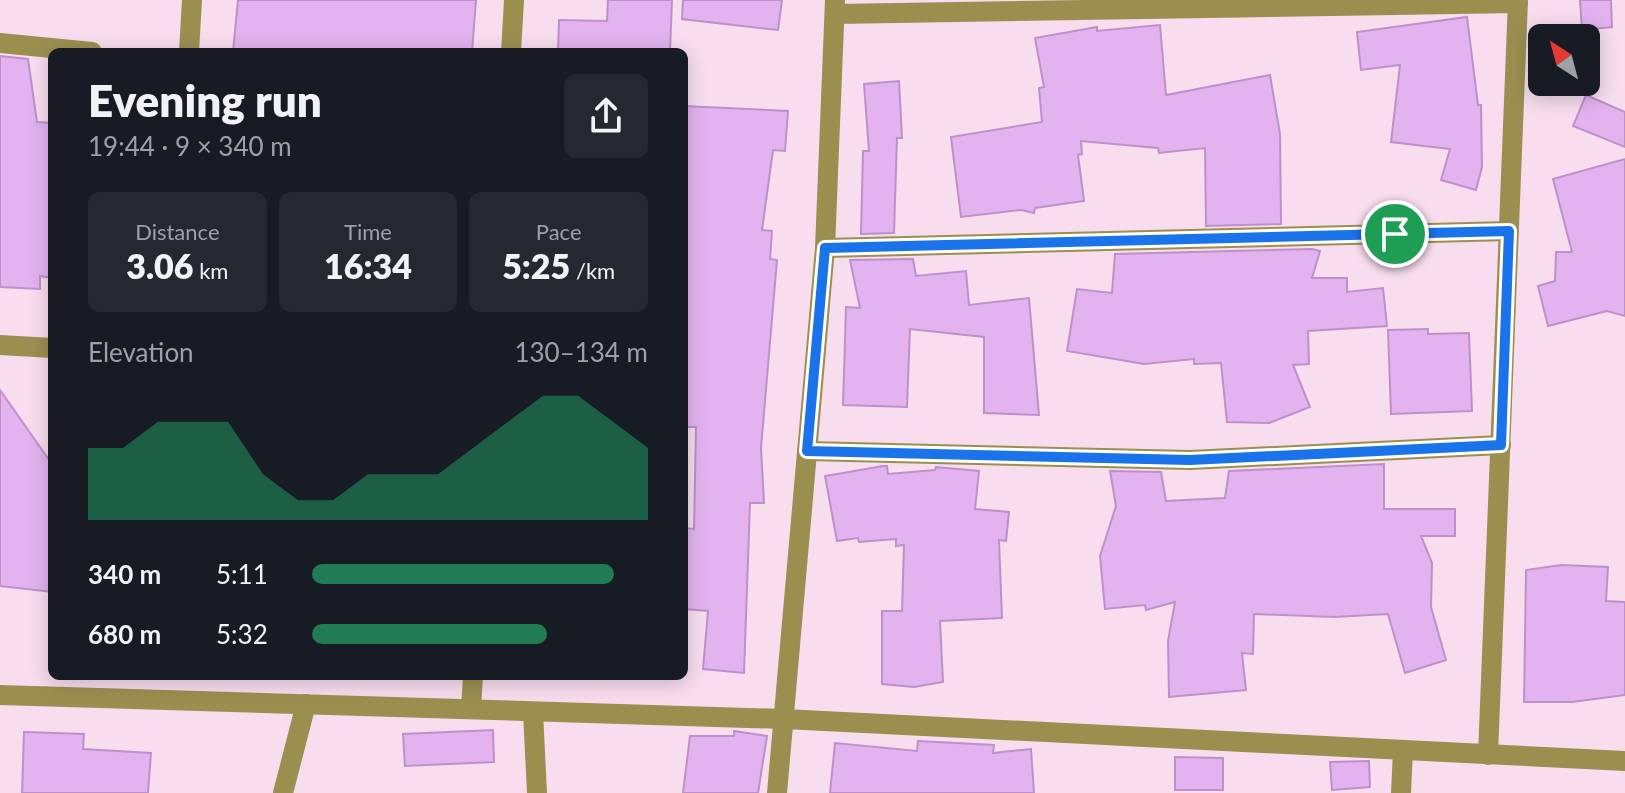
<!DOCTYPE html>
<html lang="en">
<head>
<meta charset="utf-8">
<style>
	:root { --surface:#171b24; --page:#242831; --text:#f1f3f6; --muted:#9ea1a6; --accent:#207c52 }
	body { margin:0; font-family:Lato,sans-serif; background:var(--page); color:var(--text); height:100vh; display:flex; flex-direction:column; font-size:30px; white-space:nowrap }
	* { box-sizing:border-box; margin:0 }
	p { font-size:26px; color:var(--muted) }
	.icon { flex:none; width:44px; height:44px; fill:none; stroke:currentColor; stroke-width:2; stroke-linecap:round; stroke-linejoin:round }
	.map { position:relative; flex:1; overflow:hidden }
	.details { position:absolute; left:48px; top:48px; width:640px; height:632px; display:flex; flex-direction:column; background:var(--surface); border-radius:12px; box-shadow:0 4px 20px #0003 }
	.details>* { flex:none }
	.needle { width:52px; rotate:324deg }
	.controls { position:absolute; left:1528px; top:24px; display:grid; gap:16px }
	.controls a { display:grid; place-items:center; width:72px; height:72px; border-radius:12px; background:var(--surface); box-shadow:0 4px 20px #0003; font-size:40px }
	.pin { position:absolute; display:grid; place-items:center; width:68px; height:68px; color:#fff; margin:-34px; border:4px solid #fff; border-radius:50%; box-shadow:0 2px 8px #0007 }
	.round { display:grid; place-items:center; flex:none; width:84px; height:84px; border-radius:12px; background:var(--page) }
	.summary { display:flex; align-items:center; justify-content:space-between; height:136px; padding:0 40px }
	h1 { font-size:44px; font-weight:800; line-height:60px }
	.figures { display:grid; grid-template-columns:repeat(3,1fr); gap:12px; height:136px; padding:8px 40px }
	.figures div { display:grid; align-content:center; border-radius:12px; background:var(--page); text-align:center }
	.figures b { font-size:34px; font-weight:800 }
	.figures small { font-size:22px; font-weight:400 }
	.figures p { font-size:22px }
	.chart { height:224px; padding:16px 40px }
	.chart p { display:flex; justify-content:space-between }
	.chart svg { width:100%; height:144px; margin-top:8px; fill:var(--accent); opacity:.7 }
	ul { padding:0 40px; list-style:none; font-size:26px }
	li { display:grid; grid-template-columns:128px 96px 1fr; align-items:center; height:60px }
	li i { height:20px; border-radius:10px; background:var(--accent) }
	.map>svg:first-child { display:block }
</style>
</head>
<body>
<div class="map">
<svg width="1625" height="793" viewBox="0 0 1625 793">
	<rect width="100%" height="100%" fill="#f8ddef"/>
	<g fill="#e2b3ef" stroke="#bd90ca" stroke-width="2">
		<polygon points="238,0 476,0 472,52 233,52"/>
		<polygon points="608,0 672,0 670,52 558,52 559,20 607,21"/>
		<polygon points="683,0 782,0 778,30 682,19"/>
		<polygon points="1580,0 1611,0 1612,27 1582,30"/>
		<polygon points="1467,17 1478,105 1481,105 1482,167 1476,190 1441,180 1450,149 1391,142 1400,65 1361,70 1357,32"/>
		<polygon points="1160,25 1166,95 1270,75 1280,134 1281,224 1206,226 1205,148 1159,153 1158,148 1081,141 1082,154 1078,155 1084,201 1035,208 1034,213 1021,210 961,217 951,137 1042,122 1039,88 1044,87 1035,38 1097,27 1097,31"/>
		<polygon points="0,56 28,59 37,122 52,123 52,278 40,276 40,289 0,287"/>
		<polygon points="899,81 902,138 897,138 894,233 861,234 863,151 869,151 864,84"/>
		<polygon points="1586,95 1625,112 1625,147 1573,126"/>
		<polygon points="684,106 788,111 785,151 773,150 762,230 772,231 770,259 777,260 761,448 764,503 750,503 744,673 703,669 708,611 684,609 684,528 694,529 696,427 684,427"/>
		<polygon points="1625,159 1625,316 1607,311 1548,326 1538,286 1555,281 1556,252 1572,252 1553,179"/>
		<polygon points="1312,249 1320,251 1312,278 1347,278 1347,292 1383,288 1387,326 1308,331 1309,364 1293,365 1310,407 1269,423 1227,422 1221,363 1194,364 1194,359 1144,364 1067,351 1077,289 1112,293 1115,254"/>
		<polygon points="913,259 916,276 966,271 969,305 1029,298 1039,415 984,413 984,337 910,329 907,407 843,405 846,307 860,308 850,260"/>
		<polygon points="1428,329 1428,334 1469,333 1472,411 1391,414 1388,330"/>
		<polygon points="0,390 52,464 52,592 0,586"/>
		<polygon points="1384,464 1384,509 1455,509 1455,536 1421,536 1432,563 1431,607 1446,660 1405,673 1388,614 1334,617 1254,614 1253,654 1242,653 1246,690 1169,697 1168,641 1175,602 1146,610 1145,605 1105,609 1100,556 1116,506 1110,471 1161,472 1166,501 1225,498 1229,471"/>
		<polygon points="883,466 887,466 888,474 935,470 936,467 979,471 975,509 1009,512 1006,541 999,540 1002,618 940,621 943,682 914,687 882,684 882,611 902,611 904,545 896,546 896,539 859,542 858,538 837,541 825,476"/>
		<polygon points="1561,565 1608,567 1606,601 1625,602 1625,695 1572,702 1524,702 1526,570"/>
		<polygon points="493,730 494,762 405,766 403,734"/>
		<polygon points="734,731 767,736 758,793 683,793 690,736 734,736"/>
		<polygon points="24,732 84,734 83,749 151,753 148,793 22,793"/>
		<polygon points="918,741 994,745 993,753 1031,749 1034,793 830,793 835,743 917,751"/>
		<polygon points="1175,757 1223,758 1223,790 1175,790"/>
		<polygon points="1369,761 1370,787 1332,790 1330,762"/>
	</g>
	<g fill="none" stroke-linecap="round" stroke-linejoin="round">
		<g stroke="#9b8f50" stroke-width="20">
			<polyline points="835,14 1518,3"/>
			<polyline points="0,43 92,52"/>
			<polyline points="189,52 192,0"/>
			<polyline points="511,52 514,0"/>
			<polyline points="825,248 1509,231"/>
			<polyline points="0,345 52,348"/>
			<polyline points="807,451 1190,460 1501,445"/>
			<polyline points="0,695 784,719 1625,761"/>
			<polyline points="471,709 473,676"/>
			<polyline points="533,712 537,793"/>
			<polyline points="1488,755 1518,0"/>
			<polyline points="283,793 306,704"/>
			<polyline points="777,793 825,248 835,0"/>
			<polyline points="1401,793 1403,750"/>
		</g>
	</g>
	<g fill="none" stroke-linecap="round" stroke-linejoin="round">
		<g stroke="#fff" stroke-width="16">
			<polygon id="route" points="1509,231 1501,445 1190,460 807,451 825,248"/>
		</g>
		<use href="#route" stroke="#1a73e8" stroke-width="10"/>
	</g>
</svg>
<div class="controls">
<a><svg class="needle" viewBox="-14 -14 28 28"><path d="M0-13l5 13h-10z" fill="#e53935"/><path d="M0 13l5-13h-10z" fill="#9ea1a6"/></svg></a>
</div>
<div class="pin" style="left:1395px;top:234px;background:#1e9e55"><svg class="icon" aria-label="arrive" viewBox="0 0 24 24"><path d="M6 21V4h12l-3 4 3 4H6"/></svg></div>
<section class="details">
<div class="summary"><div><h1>Evening run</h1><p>19:44 · 9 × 340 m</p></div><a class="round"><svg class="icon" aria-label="share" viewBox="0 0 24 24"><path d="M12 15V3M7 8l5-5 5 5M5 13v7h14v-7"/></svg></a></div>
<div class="figures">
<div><p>Distance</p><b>3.06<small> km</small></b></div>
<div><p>Time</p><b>16:34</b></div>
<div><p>Pace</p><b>5:25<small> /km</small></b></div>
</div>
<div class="chart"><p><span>Elevation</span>130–134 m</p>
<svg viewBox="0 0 160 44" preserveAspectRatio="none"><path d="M0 44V22L10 22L20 14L30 14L40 14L50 30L60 38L70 38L80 30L90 30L100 30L110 22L120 14L130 6L140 6L150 14L160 22V44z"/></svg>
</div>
<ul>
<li><b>340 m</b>5:11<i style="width:90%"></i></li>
<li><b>680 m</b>5:32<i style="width:70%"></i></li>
</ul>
</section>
</div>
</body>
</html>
